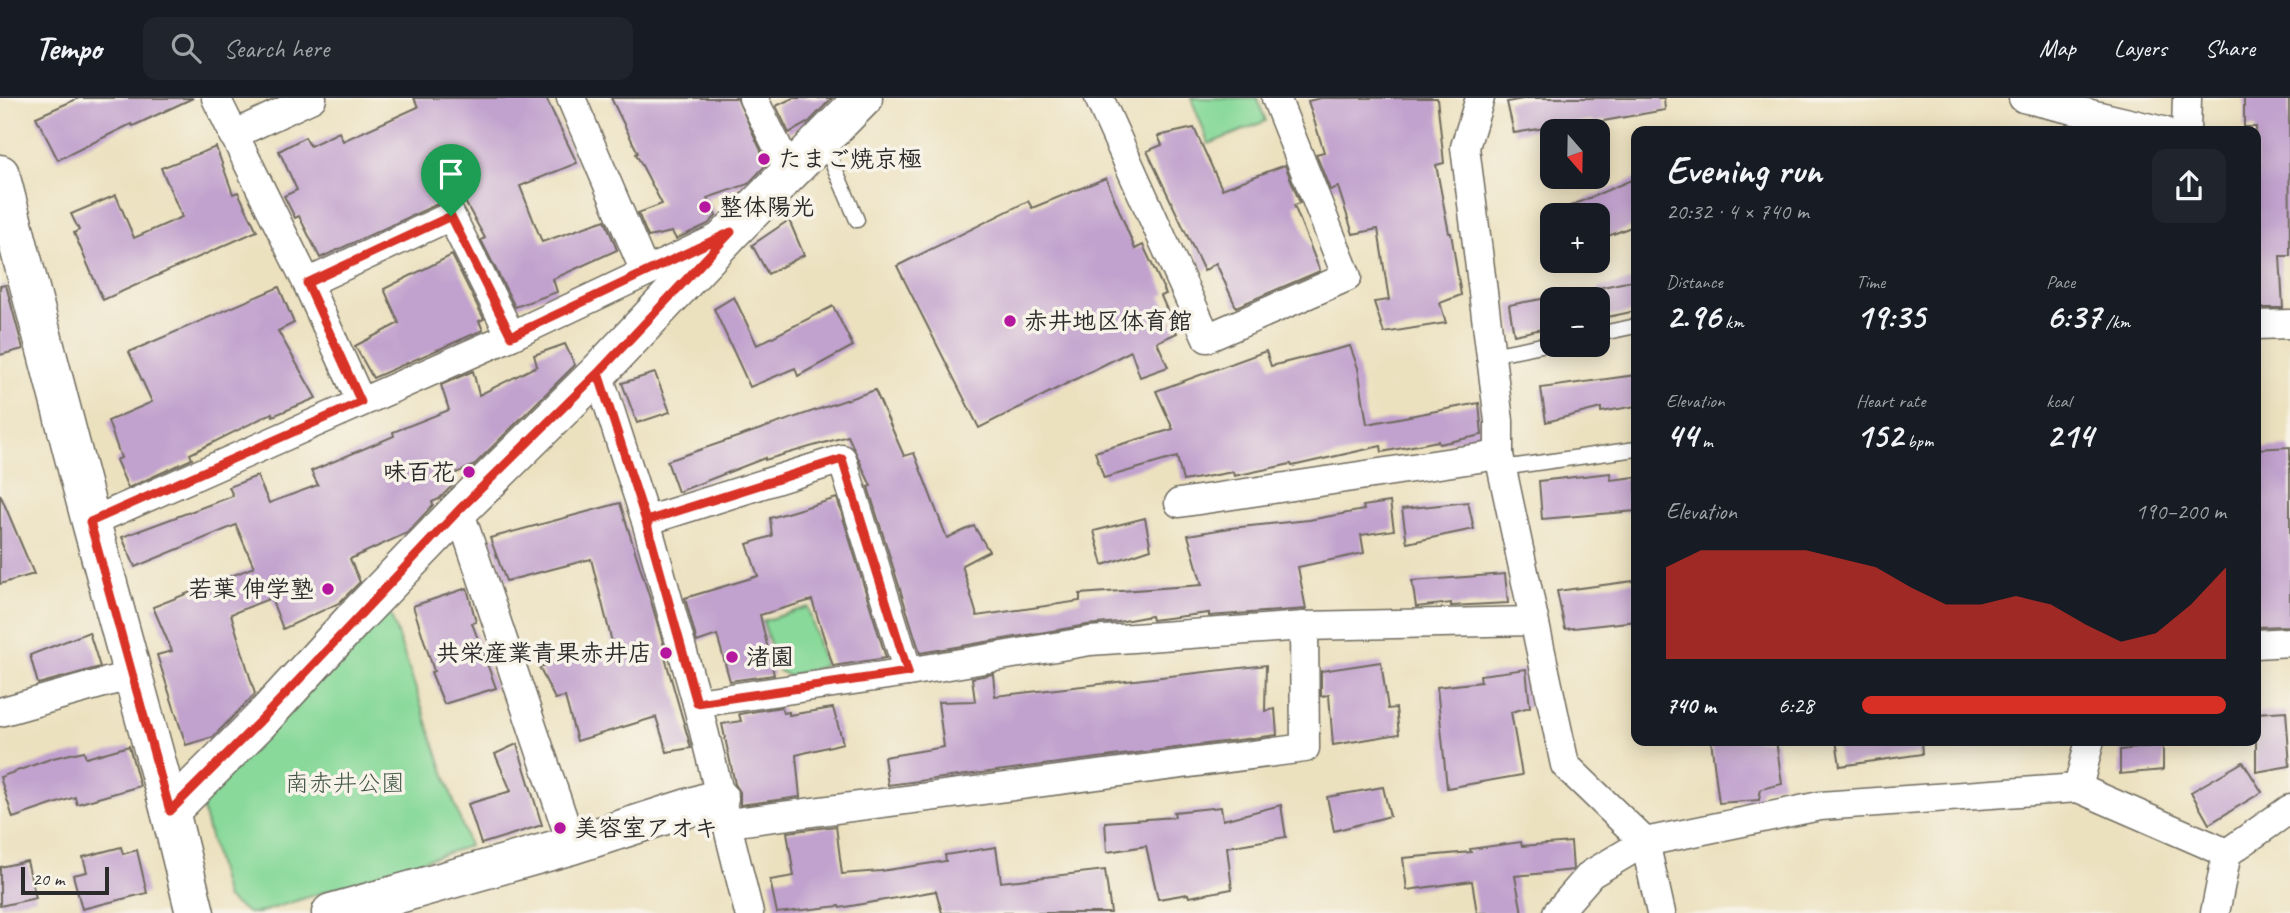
<!DOCTYPE html>
<html lang="en">
<head>
<meta charset="utf-8">
<style>
	:root { --surface:#171b24; --page:#20242c; --text:#f1f3f6; --muted:#9ea1a6; --line:#363941; --accent:#d93025 }
	body { margin:0; font-family:Caveat,"Klee One",sans-serif; background:var(--page); color:var(--text); height:100vh; display:flex; flex-direction:column; font-size:26px; white-space:nowrap }
	* { box-sizing:border-box; margin:0 }
	p { font-size:23px; color:var(--muted) }
	.icon { flex:none; width:38px; height:38px; fill:none; stroke:currentColor; stroke-width:2; stroke-linecap:round; stroke-linejoin:round }
	.map { position:relative; flex:1; overflow:hidden }
	.drawer { position:absolute; left:1631px; top:28px; width:630px; height:620px; display:flex; flex-direction:column; background:var(--surface); border-radius:14px; box-shadow:0 4px 18px #0003 }
	.drawer>* { flex:none }
	.needle { width:46px; rotate:160deg }
	.buttons { position:absolute; left:1540px; top:21px; display:grid; gap:14px }
	.buttons a { display:grid; place-items:center; width:70px; height:70px; border-radius:14px; background:var(--surface); box-shadow:0 4px 18px #0003; font-size:35px }
	.scale { position:absolute; left:21px; bottom:18px; width:88px; box-sizing:border-box; padding-left:7px; border:4px solid #2b2b2b; border-top:0; font-size:19px; line-height:24px; white-space:nowrap; color:#2b2b2b; -webkit-text-stroke:5px #f7f3e8; paint-order:stroke }
	.pin { position:absolute; display:grid; place-items:center; width:60px; height:60px; color:#fff; margin:-72px -30px; border-radius:50% 50% 50% 0; rotate:-45deg; box-shadow:0 0 7px #0007 }
	.pin .icon { rotate:45deg }
	.round { display:grid; place-items:center; flex:none; width:74px; height:74px; border-radius:14px; background:var(--page) }
	.summary { display:flex; align-items:center; justify-content:space-between; height:119px; padding:0 35px }
	h1 { font-size:38px; font-weight:700; line-height:52px }
	.figures { display:grid; grid-template-columns:repeat(3,1fr); gap:10px; height:119px; padding:7px 35px }
	.figures div { display:grid; align-content:center }
	.figures b { font-size:35px; font-weight:700 }
	.figures small { font-size:19px; font-weight:400 }
	.figures p { font-size:19px }
	.chart { height:196px; padding:14px 35px }
	.chart p { display:flex; justify-content:space-between }
	.chart svg { width:100%; height:126px; margin-top:7px; fill:var(--accent); opacity:.7 }
	ul { padding:0 35px; list-style:none; font-size:23px }
	li { display:grid; grid-template-columns:112px 84px 1fr; align-items:center; height:52px }
	li i { height:18px; border-radius:9px; background:var(--accent) }
	header { display:flex; align-items:center; gap:42px; box-sizing:border-box; height:98px; padding:0 35px; background:var(--surface); border-bottom:2px solid var(--line) }
	header strong { font-size:33px }
	nav { display:flex; gap:38px; margin-inline-start:auto; font-size:24px }
	.search { width:490px; height:63px; background:var(--page); display:flex; align-items:center; gap:18px; box-sizing:border-box; padding:0 24px; border-radius:14px; color:var(--muted); font-size:26px }
	.map>svg:first-child { display:block }
</style>
</head>
<body>
<header>
<strong>Tempo</strong>
<div class="search"><svg class="icon" aria-label="search" viewBox="0 0 24 24"><circle cx="10" cy="10" r="6"/><path d="M15 15l6 6"/></svg>Search here</div>
<nav><a>Map</a><a>Layers</a><a>Share</a></nav>
</header>
<div class="map">
<svg width="2290" height="815" viewBox="0 0 2290 815">
	<rect width="100%" height="100%" fill="#f7f3e8"/>
	<filter id="ink" filterUnits="userSpaceOnUse"><feTurbulence type="fractalNoise" baseFrequency=".0143" numOctaves="2"/><feDisplacementMap in="SourceGraphic" scale="14" xChannelSelector="R" yChannelSelector="G"/><feConvolveMatrix kernelMatrix="1 2 1 2 8 2 1 2 1" color-interpolation-filters="sRGB"/></filter>
	<filter id="wash" filterUnits="userSpaceOnUse"><feTurbulence type="fractalNoise" baseFrequency=".00686" numOctaves="4" result="noise"/><feDisplacementMap in="SourceGraphic" scale="28" xChannelSelector="R" yChannelSelector="G"/><feGaussianBlur stdDeviation="1.57" result="paint"/><feColorMatrix in="noise" values="0 0 0 0 0 0 0 0 0 0 0 0 0 0 0 0 0 1.4 0 .05"/><feComposite in="paint" operator="in"/></filter>
	<g filter="url(#wash)">
		<rect width="100%" height="100%" fill="#ece1bf"/>
		<g fill="#88d99a" stroke="#5a8262" stroke-width="2">
			<polygon points="1191,0 1257,0 1266,23 1209,46"/>
			<polygon points="386,503 469,748 258,815 248,815 226,800 199,697"/>
			<polygon points="808,509 824,568 788,578 778,572 763,523"/>
		</g>
		<g id="blocks">
			<g fill="#c1a1cd">
				<polygon points="79,0 193,0 133,28 131,26 58,62 36,19"/>
				<polygon points="414,0 546,0 577,65 520,88 542,144 605,122 617,152 553,181 557,194 515,209 481,142 485,140 463,100 458,103 444,103 320,160 299,118 295,120 284,98 297,92 279,53 305,39 310,48 339,34 343,43 418,9"/>
				<polygon points="611,0 737,0 767,66 748,86 707,100 716,118 708,126 676,141 672,134 648,139 638,115 662,106 636,56 638,55"/>
				<polygon points="793,0 832,0 809,24 789,35 776,8"/>
				<polygon points="1321,0 1437,0 1444,65 1436,67 1449,135 1451,135 1461,197 1440,205 1446,225 1384,235 1374,204 1389,202 1378,131 1353,136 1338,89 1330,92 1316,56 1324,54 1308,3"/>
				<polygon points="1528,0 1664,0 1665,12 1592,25 1592,22 1514,35 1507,4"/>
				<polygon points="2244,0 2289,0 2290,158 2280,158 2283,210 2256,210 2256,29 2244,29"/>
				<polygon points="1194,30 1222,91 1285,67 1300,105 1294,107 1320,173 1236,209 1216,165 1204,173 1147,53 1162,47 1158,38"/>
				<polygon points="216,49 233,96 238,94 257,133 103,202 74,135 79,132 71,116 116,97 134,140 182,119 161,70"/>
				<polygon points="1106,80 1135,151 1143,147 1166,196 1161,198 1177,235 1157,244 1168,269 1140,279 1131,253 979,330 897,168 1028,103 1032,110"/>
				<polygon points="1636,80 1636,127 1598,142 1598,117 1549,117"/>
				<polygon points="789,122 804,157 768,176 752,147"/>
				<polygon points="452,157 484,221 479,223 483,232 373,280 355,248 399,225 384,191"/>
				<polygon points="1636,182 1636,213 1598,221 1598,190"/>
				<polygon points="6,187 23,251 0,257 0,188"/>
				<polygon points="279,189 294,225 278,233 316,300 273,318 272,315 190,356 192,361 128,390 116,362 121,360 108,323 152,304 129,254"/>
				<polygon points="734,199 757,247 833,208 853,248 798,278 795,270 750,289 714,211"/>
				<polygon points="1552,199 1552,229 1514,237 1509,207"/>
				<polygon points="565,246 575,267 473,368 451,377 454,386 439,401 432,404 433,407 407,435 350,461 360,484 339,505 283,531 271,500 231,516 255,596 213,639 186,647 157,557 172,553 153,509 254,469 236,427 135,469 122,439 233,398 229,389 257,378 269,405 318,387 311,373 394,338 393,334 449,312 441,287 473,273 479,297 537,268 534,257"/>
				<polygon points="1350,248 1358,270 1367,326 1479,305 1482,337 1439,346 1438,343 1382,354 1381,348 1292,368 1291,366 1234,378 1233,374 1183,383 1177,359 1104,380 1095,354 1173,331 1156,293 1266,253 1271,268"/>
				<polygon points="655,275 670,314 637,325 622,285"/>
				<polygon points="1636,277 1636,308 1601,314 1601,310 1546,324 1541,290"/>
				<polygon points="875,292 904,358 914,355 947,440 974,428 989,453 962,467 977,518 1080,503 1080,496 1202,487 1188,437 1230,430 1309,422 1364,412 1363,408 1390,404 1394,432 1361,437 1364,455 1298,469 1306,511 1209,518 1209,515 1152,522 1151,518 1118,524 1087,527 920,555 868,389 871,388 848,338 765,362 765,360 678,394 667,363"/>
				<polygon points="2290,349 2290,528 2256,529 2256,351"/>
				<polygon points="1610,375 1611,382 1636,379 1636,413 1542,421 1539,383"/>
				<polygon points="0,396 34,476 0,486"/>
				<polygon points="837,400 886,560 833,568 812,502 760,517 774,577 730,583 717,537 697,544 685,500 758,478 747,446 772,438 770,420"/>
				<polygon points="1468,404 1474,431 1407,445 1402,411"/>
				<polygon points="620,405 653,510 666,555 664,556 691,650 667,654 656,619 577,643 565,599 555,601 539,569 613,548 591,461 506,483 490,440"/>
				<polygon points="1145,420 1151,451 1103,467 1094,433"/>
				<polygon points="1505,476 1508,505 1451,508 1451,505 1416,509 1412,483"/>
				<polygon points="1634,483 1636,523 1565,531 1557,493"/>
				<polygon points="467,490 476,524 472,525 496,590 444,606 431,574 434,573 413,508"/>
				<polygon points="89,534 100,569 38,586 30,557"/>
				<polygon points="1381,564 1388,611 1396,610 1399,636 1333,647 1329,597 1321,598 1321,573"/>
				<polygon points="1266,567 1265,613 1275,611 1277,637 888,687 884,659 944,649 938,604 975,603 972,580 993,576 995,598"/>
				<polygon points="1526,571 1530,609 1511,614 1522,677 1447,690 1437,589 1481,584 1480,577"/>
				<polygon points="781,609 783,615 789,614 789,617 833,610 843,645 796,657 800,699 740,707 740,694 735,686 722,626 741,623 739,616"/>
				<polygon points="2286,613 2290,668 2256,674 2256,615"/>
				<polygon points="1711,642 1776,642 1782,686 1761,691 1759,702 1719,705"/>
				<polygon points="1836,642 1921,642 1922,656 1840,668"/>
				<polygon points="517,646 542,727 481,746 468,706 511,693 495,656"/>
				<polygon points="2163,647 2163,672 2120,676 2120,652"/>
				<polygon points="129,648 140,688 77,706 75,699 13,720 0,679 53,660 84,653 86,660"/>
				<polygon points="2243,664 2262,694 2209,726 2191,694"/>
				<polygon points="1383,689 1390,718 1334,733 1327,699"/>
				<polygon points="1281,707 1286,739 1227,749 1232,791 1189,799 1188,796 1158,801 1146,748 1107,754 1105,724 1175,719 1174,714 1221,709 1223,722"/>
				<polygon points="836,728 842,776 881,773 946,763 945,757 996,749 1001,784 1105,772 1111,815 942,815 936,793 840,810 839,808 777,815 770,782 794,778 787,734"/>
				<polygon points="1521,744 1522,748 1571,744 1573,772 1515,778 1522,815 1477,815 1472,783 1407,792 1403,760 1471,754 1470,751"/>
				<polygon points="121,749 123,756 137,752 147,795 82,811 73,777 87,774 83,759"/>
				<polygon points="27,763 36,800 0,808 0,769"/>
			</g>
		</g>
	</g>
	<g filter="url(#ink)">
		<use href="#blocks" fill-opacity="0" stroke="#6f6b5f" stroke-width="2"/>
		<g fill="none" stroke-linecap="round" stroke-linejoin="round">
			<g stroke="#6f6b5f" stroke-width="17">
				<g id="lane">
					<polyline points="823,43 857,122"/>
					<polyline points="1598,236 1636,228"/>
					<polyline points="1491,257 1552,245"/>
					<polyline points="1502,370 1636,351"/>
				</g>
			</g>
			<g stroke="#6f6b5f" stroke-width="31">
				<g id="street">
					<polyline points="216,0 307,185 361,304"/>
					<polyline points="571,0 645,174"/>
					<polyline points="753,0 790,74"/>
					<polyline points="1099,0 1207,240 1347,179 1276,0"/>
					<polyline points="1480,0 1465,49 1499,323 1499,357 1565,667 1645,744 1661,815"/>
					<polyline points="2023,0 2163,33"/>
					<polyline points="2186,33 2187,0"/>
					<polyline points="233,37 312,0"/>
					<polyline points="307,185 451,118 511,238"/>
					<polyline points="2256,227 2290,226"/>
					<polyline points="598,275 646,423 697,605 749,815"/>
					<polyline points="1179,405 1499,357"/>
					<polyline points="459,412 572,747"/>
					<polyline points="646,423 842,361 908,574"/>
					<polyline points="91,424 511,238 716,141"/>
					<polyline points="2256,546 2290,544"/>
					<polyline points="697,605 908,574 1090,543 1304,528 1533,523"/>
					<polyline points="0,614 132,577"/>
					<polyline points="2078,690 2090,642"/>
					<polyline points="728,725 1305,650 1304,528"/>
					<polyline points="1557,815 1591,776 1645,744 1820,708 2078,690 2227,755"/>
					<polyline points="2215,815 2227,755 2290,711"/>
				</g>
			</g>
			<g stroke="#6f6b5f" stroke-width="41">
				<g id="secondary">
					<polyline points="0,76 91,424 170,713 195,815"/>
					<polyline points="170,713 260,623 353,522 459,412 598,275 731,134 863,0"/>
					<polyline points="331,815 572,747 719,700"/>
				</g>
			</g>
			<use href="#lane" stroke="#fff" stroke-width="14"/>
			<use href="#street" stroke="#fff" stroke-width="28"/>
			<use href="#secondary" stroke="#fff" stroke-width="38"/>
		</g>
	</g>
	<g fill="none" stroke-linecap="round" stroke-linejoin="round" filter="url(#ink)">
		<g stroke="#fff" stroke-width="14">
			<polyline id="route" points="451,118 307,185 361,304 90,424 170,713 260,623 459,412 598,275 646,423 697,605 908,574 842,361 646,423 598,275 731,134 511,238 451,118"/>
		</g>
		<use href="#route" stroke="#d93025" stroke-width="9"/>
	</g>
	<g fill="#b5179e" stroke="#f7f3e8" stroke-width="2.5">
		<circle cx="764" cy="61" r="7"/>
		<circle cx="705" cy="109" r="7"/>
		<circle cx="1010" cy="223" r="7"/>
		<circle cx="469" cy="374" r="7"/>
		<circle cx="328" cy="491" r="7"/>
		<circle cx="666" cy="555" r="7"/>
		<circle cx="732" cy="559" r="7"/>
		<circle cx="560" cy="730" r="7"/>
	</g>
	<g text-anchor="middle" dominant-baseline="central" stroke-width="7" stroke-linejoin="round" paint-order="stroke">
		<g font-size="24" font-weight="bold" fill="#2b2b2b" stroke="#f7f3e8" text-anchor="start">
			<text x="778" y="61">たまご焼京極</text>
			<text x="719" y="109">整体陽光</text>
			<text x="1024" y="223">赤井地区体育館</text>
			<text x="455" y="374" text-anchor="end">味百花</text>
			<text x="314" y="491" text-anchor="end">若葉 伸学塾</text>
			<text x="652" y="555" text-anchor="end">共栄産業青果赤井店</text>
			<text x="746" y="559">渚園</text>
			<text x="574" y="730">美容室アオキ</text>
		</g>
		<g font-size="24" fill="#425647" stroke="#f7f3e8">
			<text x="345" y="685">南赤井公園</text>
		</g>
	</g>
</svg>
<div class="buttons">
<a><svg class="needle" viewBox="-14 -14 28 28"><path d="M0-13l5 13h-10z" fill="#e53935"/><path d="M0 13l5-13h-10z" fill="#9ea1a6"/></svg></a>
<a>+</a>
<a>−</a>
</div>
<div class="scale">20 m</div>
<div class="pin" style="left:451px;top:118px;background:#1e9e55"><svg class="icon" aria-label="arrive" viewBox="0 0 24 24"><path d="M6 21V4h12l-3 4 3 4H6"/></svg></div>
<section class="drawer">
<div class="summary"><div><h1>Evening run</h1><p>20:32 · 4 × 740 m</p></div><a class="round"><svg class="icon" aria-label="share" viewBox="0 0 24 24"><path d="M12 15V3M7 8l5-5 5 5M5 13v7h14v-7"/></svg></a></div>
<div class="figures">
<div><p>Distance</p><b>2.96<small> km</small></b></div>
<div><p>Time</p><b>19:35</b></div>
<div><p>Pace</p><b>6:37<small> /km</small></b></div>
</div>
<div class="figures">
<div><p>Elevation</p><b>44<small> m</small></b></div>
<div><p>Heart rate</p><b>152<small> bpm</small></b></div>
<div><p>kcal</p><b>214</b></div>
</div>
<div class="chart"><p><span>Elevation</span>190–200 m</p>
<svg viewBox="0 0 160 44" preserveAspectRatio="none"><path d="M0 44V12L10 6L20 6L30 6L40 6L50 9L60 12L70 19L80 25L90 25L100 22L110 25L120 32L130 38L140 35L150 25L160 12V44z"/></svg>
</div>
<ul>
<li><b>740 m</b>6:28<i style="width:100%"></i></li>
</ul>
</section>
</div>
</body>
</html>
